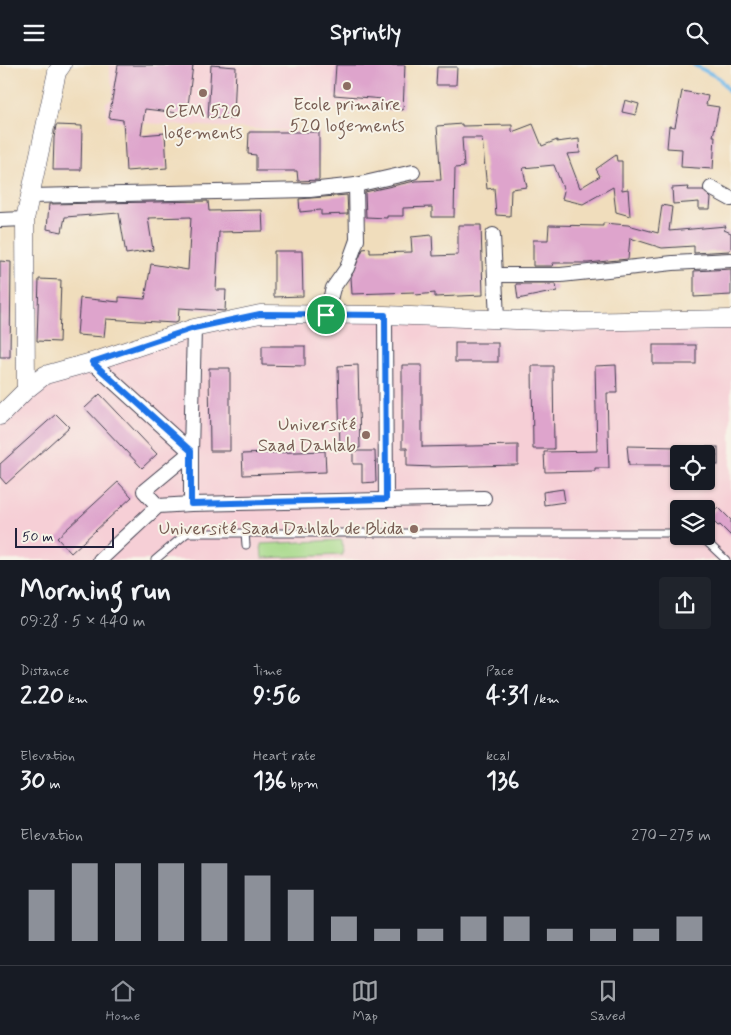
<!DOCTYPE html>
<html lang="en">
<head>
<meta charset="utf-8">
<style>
	:root { --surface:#171b24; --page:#20242c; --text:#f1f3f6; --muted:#9ea1a6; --line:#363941; --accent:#8c9099 }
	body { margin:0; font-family:Mynerve,sans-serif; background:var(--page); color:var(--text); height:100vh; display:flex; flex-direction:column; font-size:19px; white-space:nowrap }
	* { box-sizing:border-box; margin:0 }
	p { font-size:16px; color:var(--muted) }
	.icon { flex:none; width:28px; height:28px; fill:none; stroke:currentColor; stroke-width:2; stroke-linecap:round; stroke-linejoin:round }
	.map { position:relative; height:495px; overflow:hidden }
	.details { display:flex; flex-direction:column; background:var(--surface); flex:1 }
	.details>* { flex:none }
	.buttons { position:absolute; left:670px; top:380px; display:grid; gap:10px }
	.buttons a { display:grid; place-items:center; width:45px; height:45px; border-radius:5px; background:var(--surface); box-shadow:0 1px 4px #0004; font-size:25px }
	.scale { position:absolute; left:15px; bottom:12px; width:99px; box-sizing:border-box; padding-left:5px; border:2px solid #22223b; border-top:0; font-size:14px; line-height:18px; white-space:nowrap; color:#22223b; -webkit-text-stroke:4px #f7f3e8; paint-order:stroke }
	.pin { position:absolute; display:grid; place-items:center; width:42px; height:42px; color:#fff; margin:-21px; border:2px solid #fff; border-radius:50%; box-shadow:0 1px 5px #0007 }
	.round { display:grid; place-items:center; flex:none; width:52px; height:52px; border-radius:5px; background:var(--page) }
	.head { display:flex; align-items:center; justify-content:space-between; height:85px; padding:0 20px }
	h1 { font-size:28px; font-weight:700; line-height:38px }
	.figures { display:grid; grid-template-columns:repeat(3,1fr); gap:8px; height:85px; padding:5px 20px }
	.figures div { display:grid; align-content:center }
	.figures b { font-size:25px; font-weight:700 }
	.figures small { font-size:14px; font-weight:400 }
	.figures p { font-size:14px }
	.chart { height:140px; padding:10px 20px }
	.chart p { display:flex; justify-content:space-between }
	.chart svg { width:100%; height:90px; margin-top:5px; stroke:var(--accent); stroke-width:6 }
	header { display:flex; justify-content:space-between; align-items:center; height:65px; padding:0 20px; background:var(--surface); font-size:22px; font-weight:700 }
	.dock { display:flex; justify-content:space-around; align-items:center; height:70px; border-top:1px solid var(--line); background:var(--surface); font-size:14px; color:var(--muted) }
	.dock a { display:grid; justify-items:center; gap:2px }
	.dock .active { color:var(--accent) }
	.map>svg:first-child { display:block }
</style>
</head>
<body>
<header><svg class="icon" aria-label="menu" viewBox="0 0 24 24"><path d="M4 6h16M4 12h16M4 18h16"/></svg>Sprintly<svg class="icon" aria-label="search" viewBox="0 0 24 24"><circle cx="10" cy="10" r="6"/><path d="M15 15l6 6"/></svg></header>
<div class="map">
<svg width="731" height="495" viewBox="0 0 731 495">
	<rect width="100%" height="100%" fill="#f7f3e8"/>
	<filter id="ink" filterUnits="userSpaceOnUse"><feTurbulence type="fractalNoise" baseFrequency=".02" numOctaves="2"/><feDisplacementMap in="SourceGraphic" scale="10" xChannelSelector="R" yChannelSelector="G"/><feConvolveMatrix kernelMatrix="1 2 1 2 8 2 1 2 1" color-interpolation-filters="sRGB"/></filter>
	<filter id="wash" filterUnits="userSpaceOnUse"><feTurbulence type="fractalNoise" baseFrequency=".0096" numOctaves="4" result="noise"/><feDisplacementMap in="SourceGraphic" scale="20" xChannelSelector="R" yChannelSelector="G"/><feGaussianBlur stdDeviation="1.12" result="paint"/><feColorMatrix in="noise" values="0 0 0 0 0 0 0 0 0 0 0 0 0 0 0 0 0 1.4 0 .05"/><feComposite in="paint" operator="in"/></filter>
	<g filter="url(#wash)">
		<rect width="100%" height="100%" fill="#f0ddbc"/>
		<g fill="#f6cfd6" fill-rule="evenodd">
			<polygon points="110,0 402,0 398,46 293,42 291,66 107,56 106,37 113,34 113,22 110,13"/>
			<path d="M260,249L731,255V495H0V351L26,325ZM679,389H706V416H679ZM679,444H706V471H679Z"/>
		</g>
		<polygon fill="#a6d989" stroke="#647e62" points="342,475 343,490 262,493 261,479"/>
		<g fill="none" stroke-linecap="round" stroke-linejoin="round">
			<polyline stroke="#72b9e9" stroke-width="4" points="694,0 719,13 731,29"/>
		</g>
		<g id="blocks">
			<g fill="#dea4cc">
				<polygon points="118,0 193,0 187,49 145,44 141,70 165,68 167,103 126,106 123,55 109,53"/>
				<polygon points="211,0 236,2 234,54 208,53"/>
				<polygon points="336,0 405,0 403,45 383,43 383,34 334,30"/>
				<polygon points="437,2 457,2 456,20 436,20"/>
				<polygon points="682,26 708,31 706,40 719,42 713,71 715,71 713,104 681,102 682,84 667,83 669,61 675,62"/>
				<polygon points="625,35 639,39 636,50 622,47"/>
				<polygon points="462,59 462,61 512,60 512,67 533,59 542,81 557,75 557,77 579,74 580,88 567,89 580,123 600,111 596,104 616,90 617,96 622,96 622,125 628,124 630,151 616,147 613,122 583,139 562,134 564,126 554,100 523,103 527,122 511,124 510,151 496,150 494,123 487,124 482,73 462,73 464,102 455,103 454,152 432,152 432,142 403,143 403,151 387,151 387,153 366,152 365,127 415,116 441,115 437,61"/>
				<polygon points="56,60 82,61 81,105 53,105 54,73"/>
				<polygon points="249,67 319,67 319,115 298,116 297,106 256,106 256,90 248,89"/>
				<polygon points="689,122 688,125 703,125 711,133 710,144 699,144 699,137 673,139 672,123"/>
				<polygon points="347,130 348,149 321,150 321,145 300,147 299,134"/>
				<polygon points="208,136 209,146 262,145 263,166 219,167 216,225 226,225 225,246 179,243 178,257 174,258 106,254 104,272 77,270 80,233 119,237 119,232 145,234 151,199 188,205 191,152 148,153 153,185 126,189 119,148 65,152 62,167 47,164 49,139"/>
				<polygon points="662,140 672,142 669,166 726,161 724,165 731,168 731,183 729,186 694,188 694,181 662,183 630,173 628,194 588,198 552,198 553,201 533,201 533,175 548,175 549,160 603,161 603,158 628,160 658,168"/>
				<polygon points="458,160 481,160 483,230 435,232 435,228 416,230 415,227 352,229 351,212 363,184 370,183 370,188 412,187 411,172 432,170 433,191 458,190"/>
				<polygon points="274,186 302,186 303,231 274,232"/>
				<polygon points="0,196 11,197 10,292 0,292"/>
				<polygon points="731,204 731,230 694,232 694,206"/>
				<polygon points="39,214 61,215 59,277 37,276"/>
				<polygon points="516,219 556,219 557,226 518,234"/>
				<rect x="455" y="278" width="43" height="19"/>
				<rect x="653" y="280" width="43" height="19"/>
				<polygon points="262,281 305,281 305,301 262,300"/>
				<polygon points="358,300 360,383 340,384 338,301"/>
				<polygon points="402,300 422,300 422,382 518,380 518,400 435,402 407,401 407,383 402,383"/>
				<polygon points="616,300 617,328 607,328 609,403 595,403 595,406 545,407 544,387 597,386 595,301"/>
				<polygon points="532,301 553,301 554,384 533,384"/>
				<polygon points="209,303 230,303 230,386 210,386"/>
				<polygon points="100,329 157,389 142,403 85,343"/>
				<polygon points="56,349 69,362 6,419 0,412 0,399"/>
				<polygon points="627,381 679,382 679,400 629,400"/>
				<rect x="706" y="382" width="12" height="18"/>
				<polygon points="325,386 326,407 243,410 242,389"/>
				<polygon points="353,386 375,386 376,417 362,418 362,399 353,399"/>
				<polygon points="118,417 132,432 71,488 57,473"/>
				<polygon points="563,424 565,437 544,440 543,427"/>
				<polygon points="718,442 731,455 731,471 720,460 718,461 709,452"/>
			</g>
		</g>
	</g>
	<g filter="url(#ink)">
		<use href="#blocks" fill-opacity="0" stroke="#413e4e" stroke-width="1"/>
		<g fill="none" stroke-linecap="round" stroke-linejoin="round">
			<g stroke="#413e4e" stroke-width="9">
				<g id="service">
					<polyline points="245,468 246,480"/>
					<polyline points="692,471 707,477 726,495"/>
					<polyline points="155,495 187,468 679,468"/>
				</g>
			</g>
			<g stroke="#413e4e" stroke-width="16">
				<g id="minor">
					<polyline points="711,123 731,134"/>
					<polyline points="30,131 310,125 356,120 413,107"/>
					<polyline points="0,155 25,154"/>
					<polyline points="493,170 497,254"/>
					<polyline points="495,210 561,210 673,198 731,195"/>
					<polyline points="326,250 333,223 347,203 357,175 356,120"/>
					<polyline points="385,250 386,435"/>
					<polyline points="92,297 191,387 144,426 158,441"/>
					<polyline points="191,439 484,433"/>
					<polyline points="100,495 158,441 191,439 191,387 194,263"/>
				</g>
			</g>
			<g stroke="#413e4e" stroke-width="19">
				<g id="tertiary">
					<polyline points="26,325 25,154 57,7 62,0"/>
					<polyline points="0,351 26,325 45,310 92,297 194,263 260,249 385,250 572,257 731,254"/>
				</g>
			</g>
			<use href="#service" stroke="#fff" stroke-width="7"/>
			<use href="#minor" stroke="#fff" stroke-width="14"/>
			<use href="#tertiary" stroke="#fff" stroke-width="18"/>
		</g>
	</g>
	<g fill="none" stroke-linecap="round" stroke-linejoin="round" filter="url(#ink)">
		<g stroke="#fff" stroke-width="10">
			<polygon id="route" points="260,249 385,250 386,434 191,439 191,386 92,297 194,263"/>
		</g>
		<use href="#route" stroke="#1a73e8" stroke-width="6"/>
	</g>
	<g fill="#8d6e63" stroke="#f7f3e8" stroke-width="2">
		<circle cx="347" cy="21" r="5"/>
		<circle cx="203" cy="28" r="5"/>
		<circle cx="366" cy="370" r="5"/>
		<circle cx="414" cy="464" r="5"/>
	</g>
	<g text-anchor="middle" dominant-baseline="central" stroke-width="4" stroke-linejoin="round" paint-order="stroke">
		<g font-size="18" fill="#785e54" stroke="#f7f3e8">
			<text x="347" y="40">Ecole primaire<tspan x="347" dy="21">520 logements</tspan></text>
			<text x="203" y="47">CEM 520<tspan x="203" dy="21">logements</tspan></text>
			<text x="356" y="360" text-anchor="end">Université<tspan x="356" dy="21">Saad Dahlab</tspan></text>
			<text x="404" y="464" text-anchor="end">Université Saad Dahlab de Blida</text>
		</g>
	</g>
</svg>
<div class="buttons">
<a><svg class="icon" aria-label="locate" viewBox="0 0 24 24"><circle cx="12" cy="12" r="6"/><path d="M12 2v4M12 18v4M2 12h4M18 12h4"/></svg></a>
<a><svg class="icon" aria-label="layers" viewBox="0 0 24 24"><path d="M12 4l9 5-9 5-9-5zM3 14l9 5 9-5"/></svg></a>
</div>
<div class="scale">50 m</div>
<div class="pin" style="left:326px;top:250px;background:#1e9e55"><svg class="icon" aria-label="arrive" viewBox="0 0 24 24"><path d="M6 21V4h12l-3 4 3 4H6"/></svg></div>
</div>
<section class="details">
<div class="head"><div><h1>Morning run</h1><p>09:28 · 5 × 440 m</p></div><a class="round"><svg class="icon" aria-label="share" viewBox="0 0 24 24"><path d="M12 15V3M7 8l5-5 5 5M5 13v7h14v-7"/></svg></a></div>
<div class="figures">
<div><p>Distance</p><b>2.20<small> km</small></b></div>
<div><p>Time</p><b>9:56</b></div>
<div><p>Pace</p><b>4:31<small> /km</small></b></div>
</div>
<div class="figures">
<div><p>Elevation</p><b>30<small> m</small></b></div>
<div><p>Heart rate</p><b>136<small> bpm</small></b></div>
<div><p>kcal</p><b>136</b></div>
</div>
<div class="chart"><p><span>Elevation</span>270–275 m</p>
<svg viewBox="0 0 160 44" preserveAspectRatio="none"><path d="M5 44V19M15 44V6M25 44V6M35 44V6M45 44V6M55 44V12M65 44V19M75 44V32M85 44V38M95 44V38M105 44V32M115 44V32M125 44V38M135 44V38M145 44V38M155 44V32"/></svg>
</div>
</section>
<nav class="dock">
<a class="active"><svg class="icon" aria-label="home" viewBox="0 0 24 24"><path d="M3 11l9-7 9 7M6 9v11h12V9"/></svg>Home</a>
<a><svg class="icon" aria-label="map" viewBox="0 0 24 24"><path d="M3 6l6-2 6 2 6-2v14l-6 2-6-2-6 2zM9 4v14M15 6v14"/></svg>Map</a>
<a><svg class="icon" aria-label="saved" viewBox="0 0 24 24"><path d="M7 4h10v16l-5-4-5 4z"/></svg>Saved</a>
</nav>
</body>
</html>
